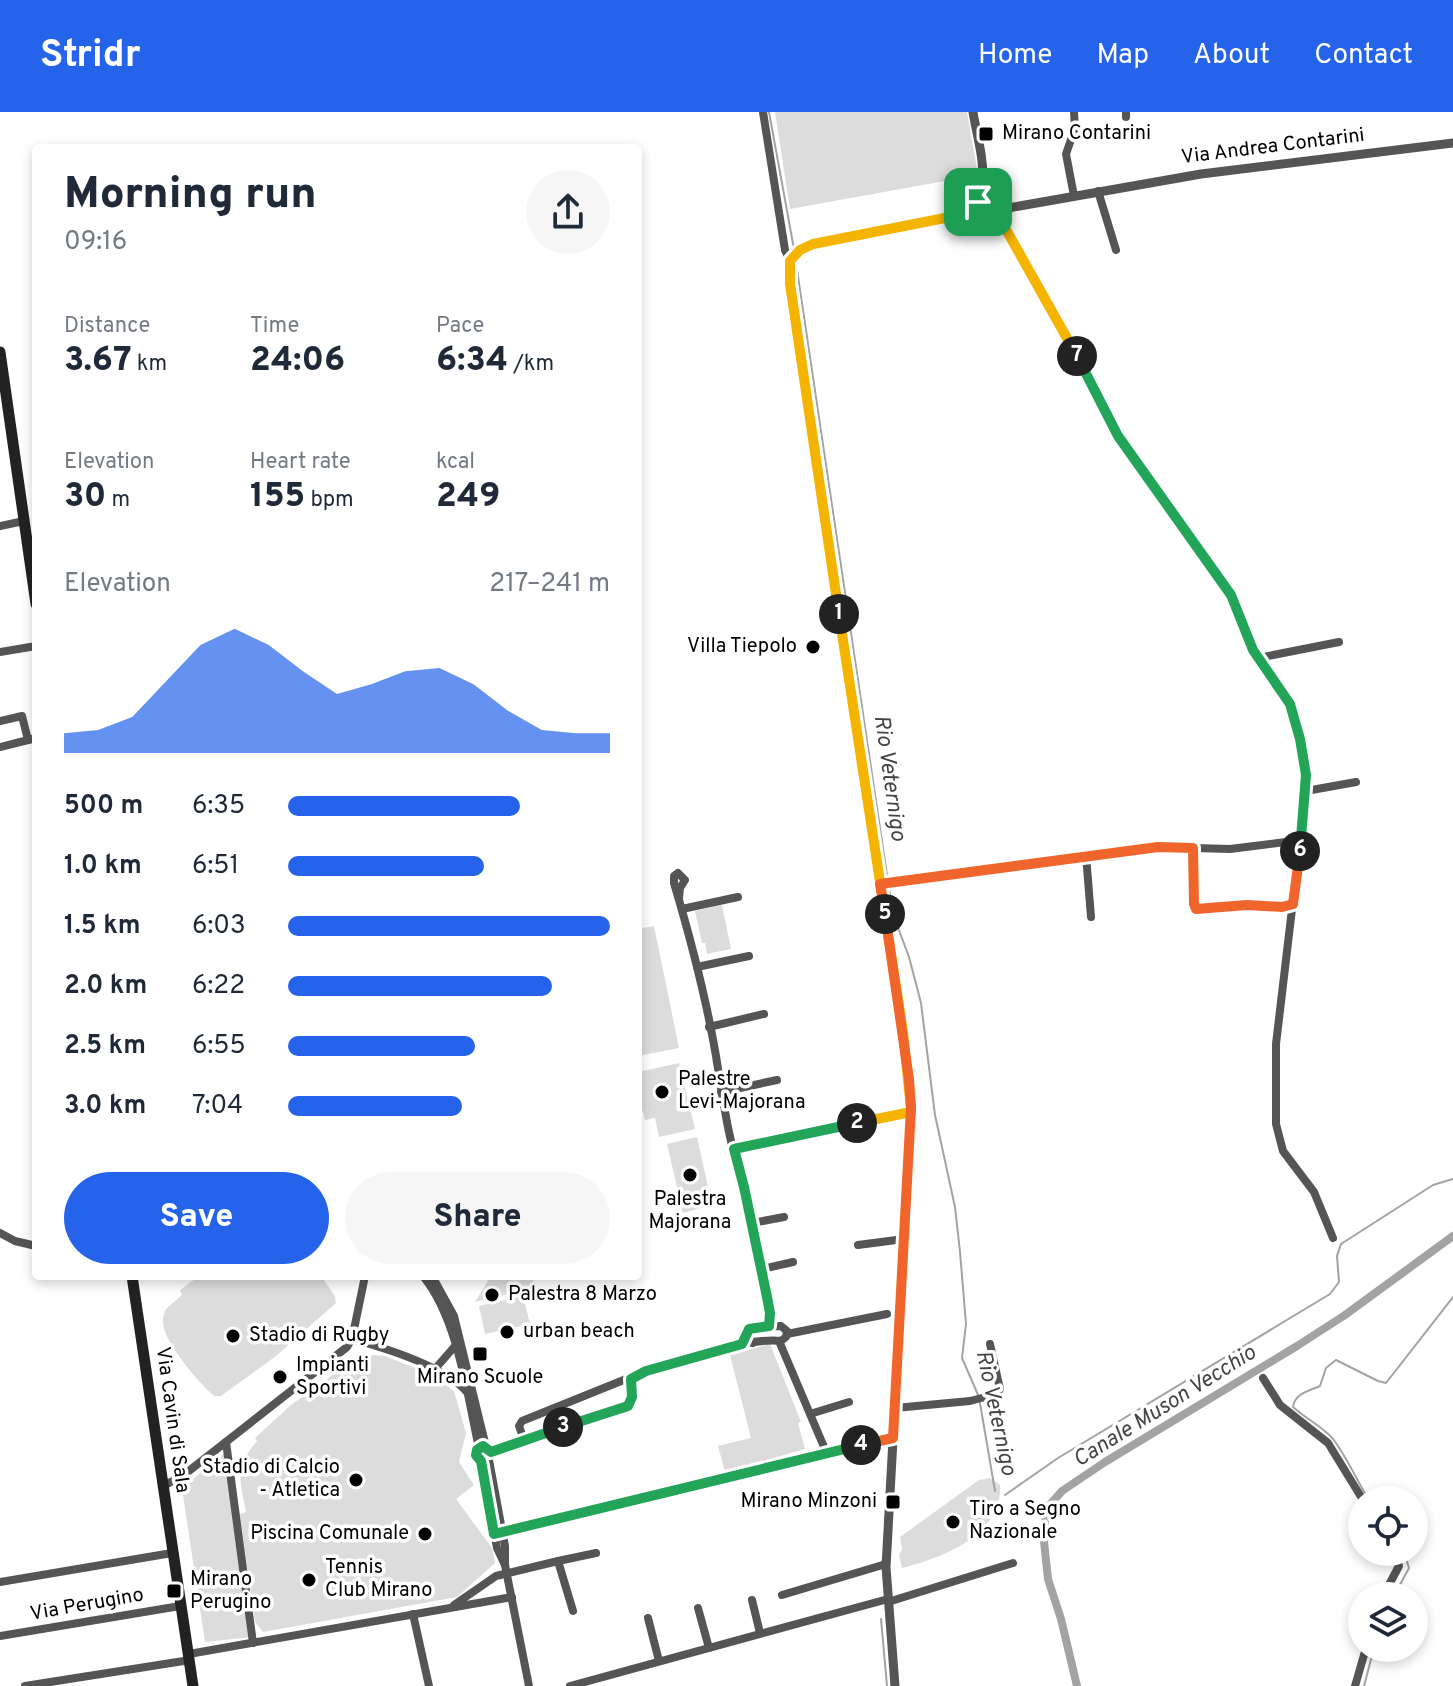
<!DOCTYPE html>
<html lang="en">
<head>
<meta charset="utf-8">
<style>
	:root { --surface:#fff; --page:#f6f6f7; --text:#1f2937; --muted:#747a83; --accent:#2563eb }
	body { margin:0; font-family:Overpass,sans-serif; background:var(--page); color:var(--text); height:100vh; display:flex; flex-direction:column; font-size:30px; white-space:nowrap }
	* { box-sizing:border-box; margin:0 }
	p { font-size:26px; color:var(--muted) }
	.icon { flex:none; width:44px; height:44px; fill:none; stroke:currentColor; stroke-width:2; stroke-linecap:round; stroke-linejoin:round }
	.map { position:relative; flex:1; overflow:hidden }
	.details { position:absolute; left:32px; top:32px; width:610px; height:1136px; display:flex; flex-direction:column; background:var(--surface); border-radius:8px; box-shadow:0 4px 12px #0003 }
	.details>* { flex:none }
	.fabs { position:absolute; left:1348px; top:1374px; display:grid; gap:16px }
	.fabs a { display:grid; place-items:center; width:80px; height:80px; border-radius:50%; background:var(--surface); box-shadow:0 4px 12px #0003; font-size:40px }
	.pin { position:absolute; display:grid; place-items:center; width:68px; height:68px; color:#fff; margin:-34px; border-radius:16px; box-shadow:0 4px 12px #0006 }
	.km { position:absolute; width:40px; height:40px; margin:-20px; border-radius:50%; background:#222; color:#fff; font-size:22px; line-height:40px; text-align:center }
	.round { display:grid; place-items:center; flex:none; width:84px; height:84px; border-radius:42px; background:var(--page) }
	.head { display:flex; align-items:center; justify-content:space-between; height:136px; padding:0 32px }
	h1 { font-size:44px; font-weight:800; line-height:60px }
	.stats { display:grid; grid-template-columns:repeat(3,1fr); gap:12px; height:136px; padding:8px 32px }
	.stats div { display:grid; align-content:center }
	.stats b { font-size:34px; font-weight:800 }
	.stats small { font-size:22px; font-weight:400 }
	.stats p { font-size:22px }
	.chart { height:224px; padding:16px 32px }
	.chart p { display:flex; justify-content:space-between }
	.chart svg { width:100%; height:144px; margin-top:8px; fill:var(--accent); opacity:.7 }
	.button { display:flex; gap:16px; margin-top:auto; padding:16px 32px }
	.button a { flex:1; height:92px; border-radius:48px; background:var(--accent); color:#fff; font-size:32px; font-weight:800; line-height:92px; text-align:center }
	.button a+a { background:var(--page); color:var(--text) }
	ul { padding:0 32px; list-style:none; font-size:26px }
	li { display:grid; grid-template-columns:128px 96px 1fr; align-items:center; height:60px }
	li i { height:20px; border-radius:10px; background:var(--accent) }
	header { display:flex; align-items:center; gap:48px; box-sizing:border-box; height:112px; padding:0 40px; background:var(--accent); color:#fff }
	header strong { font-size:38px }
	nav { display:flex; gap:44px; margin-inline-start:auto; font-size:28px }
	.map>svg:first-child { display:block }
</style>
</head>
<body>
<header>
<strong>Stridr</strong>
<nav><a>Home</a><a>Map</a><a>About</a><a>Contact</a></nav>
</header>
<div class="map">
<svg width="1453" height="1574" viewBox="0 0 1453 1574">
	<rect width="100%" height="100%" fill="#fff"/>
	<g fill="#dcdcdc">
		<polygon points="775,0 967,0 978,63 790,97"/>
		<polygon points="722,793 731,837 707,842 705,831 702,831 695,799"/>
		<polygon points="654,814 679,936 638,944 638,817"/>
		<polygon points="679,951 695,1017 659,1025 655,1006 645,1008 643,999 638,1000 638,960"/>
		<polygon points="697,1025 712,1093 683,1101 667,1032"/>
		<path d="M199,1164H321L335,1184L336,1191L276,1244L221,1284H215C201,1275 167,1232 164,1216C162,1209 163,1203 166,1197L182,1183L180,1178Z"/>
		<polygon points="491,1164 532,1164 535,1176 475,1190"/>
		<polygon points="523,1184 530,1212 485,1222 479,1194"/>
		<polygon points="770,1232 801,1310 798,1311 805,1337 725,1360 718,1334 751,1326 730,1243"/>
		<path d="M373,1243L385,1244L430,1262L454,1279L466,1321L459,1350L474,1373L456,1387L492,1436L495,1451L457,1485L263,1520L255,1510L240,1402L246,1400C240,1367 234,1356 257,1329L255,1326L291,1293L348,1252H355Z"/>
		<polygon points="226,1340 252,1525 205,1530 182,1376"/>
		<path d="M990,1366L1000,1373C1003,1423 942,1446 902,1456L899,1443L902,1438L900,1425L979,1368Z"/>
	</g>
	<g fill="none" stroke-linecap="round" stroke-linejoin="round">
		<g stroke="#a3a3a3" stroke-width="2">
			<polyline points="769,0 794,137"/>
			<polyline points="796,151 888,770"/>
			<polyline points="889,776 894,805 909,845 921,891 935,1003 955,1095 960,1140 966,1212 962,1246 979,1285"/>
			<polyline points="980,1291 995,1379"/>
			<polyline points="1005,1383 1058,1346 1330,1182 1339,1170 1337,1144 1341,1132 1433,1073 1453,1067"/>
			<path d="M1369,1388C1357,1369 1347,1345 1333,1327C1322,1314 1306,1307 1293,1295C1295,1281 1309,1279 1320,1274L1326,1256L1336,1248L1378,1269L1386,1271L1453,1185"/>
			<polyline points="1394,1484 1409,1456 1404,1440"/>
			<polyline points="881,1507 887,1574"/>
			<polyline points="1364,1574 1374,1536"/>
		</g>
		<polyline stroke="#a3a3a3" stroke-width="8" points="1077,1574 1061,1507 1048,1467 1043,1420 1048,1395 1062,1379 1105,1350 1297,1234 1345,1203 1453,1124"/>
		<g stroke="#555" stroke-width="8">
			<polyline points="763,0 785,138 790,149"/>
			<polyline points="1126,0 1126,5"/>
			<polyline points="1098,79 1116,138"/>
			<polyline points="1074,84 1066,42 1075,16 1074,0"/>
			<polyline points="997,98 999,105 1068,226 1118,324 1231,483 1253,538 1290,592 1300,627 1306,679 1276,932 1276,1012 1283,1039 1314,1080 1333,1126"/>
			<polyline points="0,414 24,409"/>
			<polyline points="0,540 36,534"/>
			<polyline points="1258,546 1339,530"/>
			<polyline points="0,609 22,604 28,628"/>
			<polyline points="0,635 36,626"/>
			<polyline points="1306,679 1356,670"/>
			<polyline points="1193,736 1194,792 1196,797 1247,793 1282,795 1293,792"/>
			<polyline points="1086,743 1091,805"/>
			<polyline points="880,772 1158,735 1230,737 1301,728"/>
			<path d="M679,786L680,776L685,768L678,761L674,764V771C691,828 706,886 716,944C723,988 729,1033 744,1075L770,1201L769,1214"/>
			<polyline points="682,797 738,785"/>
			<polyline points="697,855 749,844"/>
			<polyline points="709,915 764,902"/>
			<polyline points="721,980 777,968"/>
			<polyline points="734,1037 911,1000"/>
			<polyline points="752,1111 784,1105"/>
			<polyline points="0,1121 15,1129 36,1134"/>
			<polyline points="858,1133 904,1127"/>
			<polyline points="762,1157 793,1150"/>
			<path d="M423,1164C458,1207 467,1282 479,1336L476,1343L481,1349L497,1436L505,1453"/>
			<polyline points="432,1164 454,1204 486,1335"/>
			<polyline points="787,1222 887,1202"/>
			<path d="M352,1227C385,1236 443,1254 466,1279"/>
			<polyline points="779,1229 827,1342"/>
			<polyline points="435,1257 455,1234"/>
			<polyline points="1263,1266 1280,1293 1328,1331 1363,1388"/>
			<polyline points="895,1296 970,1289 997,1282 1000,1277 990,1232"/>
			<polyline points="810,1302 849,1290"/>
			<path d="M524,1328L519,1314L522,1309L646,1259L742,1232C755,1230 767,1227 781,1229L786,1225L787,1219L781,1214L752,1215L747,1222L753,1231"/>
			<polyline points="226,1330 253,1531"/>
			<polyline points="479,1336 486,1335 491,1340 489,1348 505,1434 505,1453 529,1574"/>
			<polyline points="491,1340 628,1294 632,1285 631,1267"/>
			<polyline points="162,1375 185,1362 347,1235 352,1227 365,1164"/>
			<polyline points="494,1422 893,1326"/>
			<polyline points="0,1470 172,1441"/>
			<polyline points="782,1483 886,1452"/>
			<polyline points="1383,1484 1399,1454 1396,1440"/>
			<polyline points="752,1488 760,1521"/>
			<polyline points="888,1490 1013,1451"/>
			<polyline points="454,1493 496,1464 558,1449"/>
			<polyline points="698,1496 709,1536"/>
			<polyline points="573,1499 558,1449 596,1441"/>
			<polyline points="413,1502 429,1574"/>
			<polyline points="648,1506 659,1549"/>
			<polyline points="0,1524 180,1494"/>
			<polyline points="189,1542 512,1485"/>
			<polyline points="25,1574 190,1548"/>
			<polyline points="570,1574 888,1487"/>
			<polyline points="1355,1574 1366,1536"/>
		</g>
		<g stroke="#555" stroke-width="9">
			<polyline points="978,90 987,96 997,98 1201,62 1453,31"/>
			<path d="M895,1574L886,1455L909,1036V967L789,154L796,141L813,132L955,104C1000,92 978,33 973,0"/>
		</g>
		<g stroke="#222" stroke-width="11">
			<polyline points="0,240 36,492"/>
			<polyline points="132,1164 193,1574"/>
		</g>
	</g>
	<g fill="none" stroke-linecap="round" stroke-linejoin="round">
		<g stroke="#fff" stroke-width="16">
			<polyline id="split-1" points="839,502 790,172 790,149 800,138 813,132 955,104 965,101 978,90"/>
		</g>
		<g stroke="#fff" stroke-width="16">
			<polyline id="split-2" points="839,502 903,920 911,996 911,1000 857,1011"/>
		</g>
		<g stroke="#fff" stroke-width="16">
			<polyline id="split-3" points="563,1315 628,1294 632,1285 631,1267 646,1259 742,1232 749,1217 769,1214 770,1201 767,1185 744,1075 734,1037 857,1011"/>
		</g>
		<g stroke="#fff" stroke-width="16">
			<polyline id="split-4" points="563,1315 491,1340 483,1334 477,1338 476,1343 481,1349 494,1422 861,1333"/>
		</g>
		<g stroke="#fff" stroke-width="16">
			<polyline id="split-5" points="861,1333 893,1326 911,996 909,967 885,802"/>
		</g>
		<g stroke="#fff" stroke-width="16">
			<polyline id="split-6" points="885,802 880,772 1158,735 1193,736 1194,792 1196,797 1247,793 1282,795 1293,792 1300,739"/>
		</g>
		<g stroke="#fff" stroke-width="16">
			<polyline id="split-7" points="1077,244 1118,324 1231,483 1253,538 1290,592 1300,627 1306,663 1300,739"/>
		</g>
		<g stroke="#fff" stroke-width="16">
			<polyline id="split-8" points="978,90 987,96 997,98 999,105 1077,244"/>
		</g>
		<use href="#split-1" stroke="#f5b400" stroke-width="10"/>
		<use href="#split-2" stroke="#f5b400" stroke-width="10"/>
		<use href="#split-3" stroke="#22a559" stroke-width="10"/>
		<use href="#split-4" stroke="#22a559" stroke-width="10"/>
		<use href="#split-5" stroke="#f0652b" stroke-width="10"/>
		<use href="#split-6" stroke="#f0652b" stroke-width="10"/>
		<use href="#split-7" stroke="#22a559" stroke-width="10"/>
		<use href="#split-8" stroke="#f5b400" stroke-width="10"/>
	</g>
	<g fill="#000" stroke="#fff" stroke-width="3">
		<rect x="978" y="14" width="16" height="16" rx="4"/>
		<circle cx="813" cy="535" r="8"/>
		<circle cx="662" cy="980" r="8"/>
		<circle cx="690" cy="1063" r="8"/>
		<circle cx="492" cy="1183" r="8"/>
		<circle cx="507" cy="1220" r="8"/>
		<circle cx="233" cy="1224" r="8"/>
		<rect x="472" y="1234" width="16" height="16" rx="4"/>
		<circle cx="280" cy="1265" r="8"/>
		<circle cx="356" cy="1368" r="8"/>
		<rect x="885" y="1382" width="16" height="16" rx="4"/>
		<circle cx="953" cy="1410" r="8"/>
		<circle cx="425" cy="1422" r="8"/>
		<circle cx="309" cy="1468" r="8"/>
		<rect x="166" y="1471" width="16" height="16" rx="4"/>
	</g>
	<g text-anchor="middle" dominant-baseline="central" stroke-width="7" stroke-linejoin="round" paint-order="stroke">
		<g font-size="20" fill="#000" stroke="#fff" text-anchor="start">
			<text x="1002" y="22">Mirano Contarini</text>
			<text x="797" y="535" text-anchor="end">Villa Tiepolo</text>
			<text x="678" y="968">Palestre<tspan x="678" dy="23">Levi-Majorana</tspan></text>
			<text x="690" y="1088" text-anchor="middle">Palestra<tspan x="690" dy="23">Majorana</tspan></text>
			<text x="508" y="1183">Palestra 8 Marzo</text>
			<text x="523" y="1220">urban beach</text>
			<text x="249" y="1224">Stadio di Rugby</text>
			<text x="296" y="1254">Impianti<tspan x="296" dy="23">Sportivi</tspan></text>
			<text x="480" y="1266" text-anchor="middle">Mirano Scuole</text>
			<text x="340" y="1356" text-anchor="end">Stadio di Calcio<tspan x="340" dy="23">- Atletica</tspan></text>
			<text x="877" y="1390" text-anchor="end">Mirano Minzoni</text>
			<text x="969" y="1398">Tiro a Segno<tspan x="969" dy="23">Nazionale</tspan></text>
			<text x="409" y="1422" text-anchor="end">Piscina Comunale</text>
			<text x="325" y="1456">Tennis<tspan x="325" dy="23">Club Mirano</tspan></text>
			<text x="190" y="1468">Mirano<tspan x="190" dy="23">Perugino</tspan></text>
		</g>
		<g font-size="20" fill="#000" stroke="#fff">
			<text transform="translate(1273 35) rotate(-7)">Via Andrea Contarini</text>
			<text transform="translate(172 1308) rotate(82)">Via Cavin di Sala</text>
			<text transform="translate(87 1493) rotate(-10)">Via Perugino</text>
		</g>
		<g font-size="22" font-style="italic" fill="#444" stroke="#fff">
			<text transform="translate(889 666) rotate(82)">Rio Veternigo</text>
			<text transform="translate(1165 1295) rotate(-32)">Canale Muson Vecchio</text>
			<text transform="translate(995 1301) rotate(78)">Rio Veternigo</text>
		</g>
	</g>
</svg>
<div class="fabs">
<a><svg class="icon" aria-label="locate" viewBox="0 0 24 24"><circle cx="12" cy="12" r="6"/><path d="M12 2v4M12 18v4M2 12h4M18 12h4"/></svg></a>
<a><svg class="icon" aria-label="layers" viewBox="0 0 24 24"><path d="M12 4l9 5-9 5-9-5zM3 14l9 5 9-5"/></svg></a>
</div>
<div class="pin" style="left:978px;top:90px;background:#1e9e55"><svg class="icon" aria-label="arrive" viewBox="0 0 24 24"><path d="M6 21V4h12l-3 4 3 4H6"/></svg></div>
<b class="km" style="left:839px;top:502px">1</b>
<b class="km" style="left:857px;top:1011px">2</b>
<b class="km" style="left:563px;top:1315px">3</b>
<b class="km" style="left:861px;top:1333px">4</b>
<b class="km" style="left:885px;top:802px">5</b>
<b class="km" style="left:1300px;top:739px">6</b>
<b class="km" style="left:1077px;top:244px">7</b>
<section class="details">
<div class="head"><div><h1>Morning run</h1><p>09:16</p></div><a class="round"><svg class="icon" aria-label="share" viewBox="0 0 24 24"><path d="M12 15V3M7 8l5-5 5 5M5 13v7h14v-7"/></svg></a></div>
<div class="stats">
<div><p>Distance</p><b>3.67<small> km</small></b></div>
<div><p>Time</p><b>24:06</b></div>
<div><p>Pace</p><b>6:34<small> /km</small></b></div>
</div>
<div class="stats">
<div><p>Elevation</p><b>30<small> m</small></b></div>
<div><p>Heart rate</p><b>155<small> bpm</small></b></div>
<div><p>kcal</p><b>249</b></div>
</div>
<div class="chart"><p><span>Elevation</span>217–241 m</p>
<svg viewBox="0 0 160 44" preserveAspectRatio="none"><path d="M0 44V38L10 37L20 33L30 22L40 11L50 6L60 11L70 19L80 26L90 23L100 19L110 18L120 23L130 31L140 37L150 38L160 38V44z"/></svg>
</div>
<ul>
<li><b>500 m</b>6:35<i style="width:72%"></i></li>
<li><b>1.0 km</b>6:51<i style="width:61%"></i></li>
<li><b>1.5 km</b>6:03<i style="width:100%"></i></li>
<li><b>2.0 km</b>6:22<i style="width:82%"></i></li>
<li><b>2.5 km</b>6:55<i style="width:58%"></i></li>
<li><b>3.0 km</b>7:04<i style="width:54%"></i></li>
</ul>
<div class="button"><a>Save</a><a>Share</a></div>
</section>
</div>
</body>
</html>
